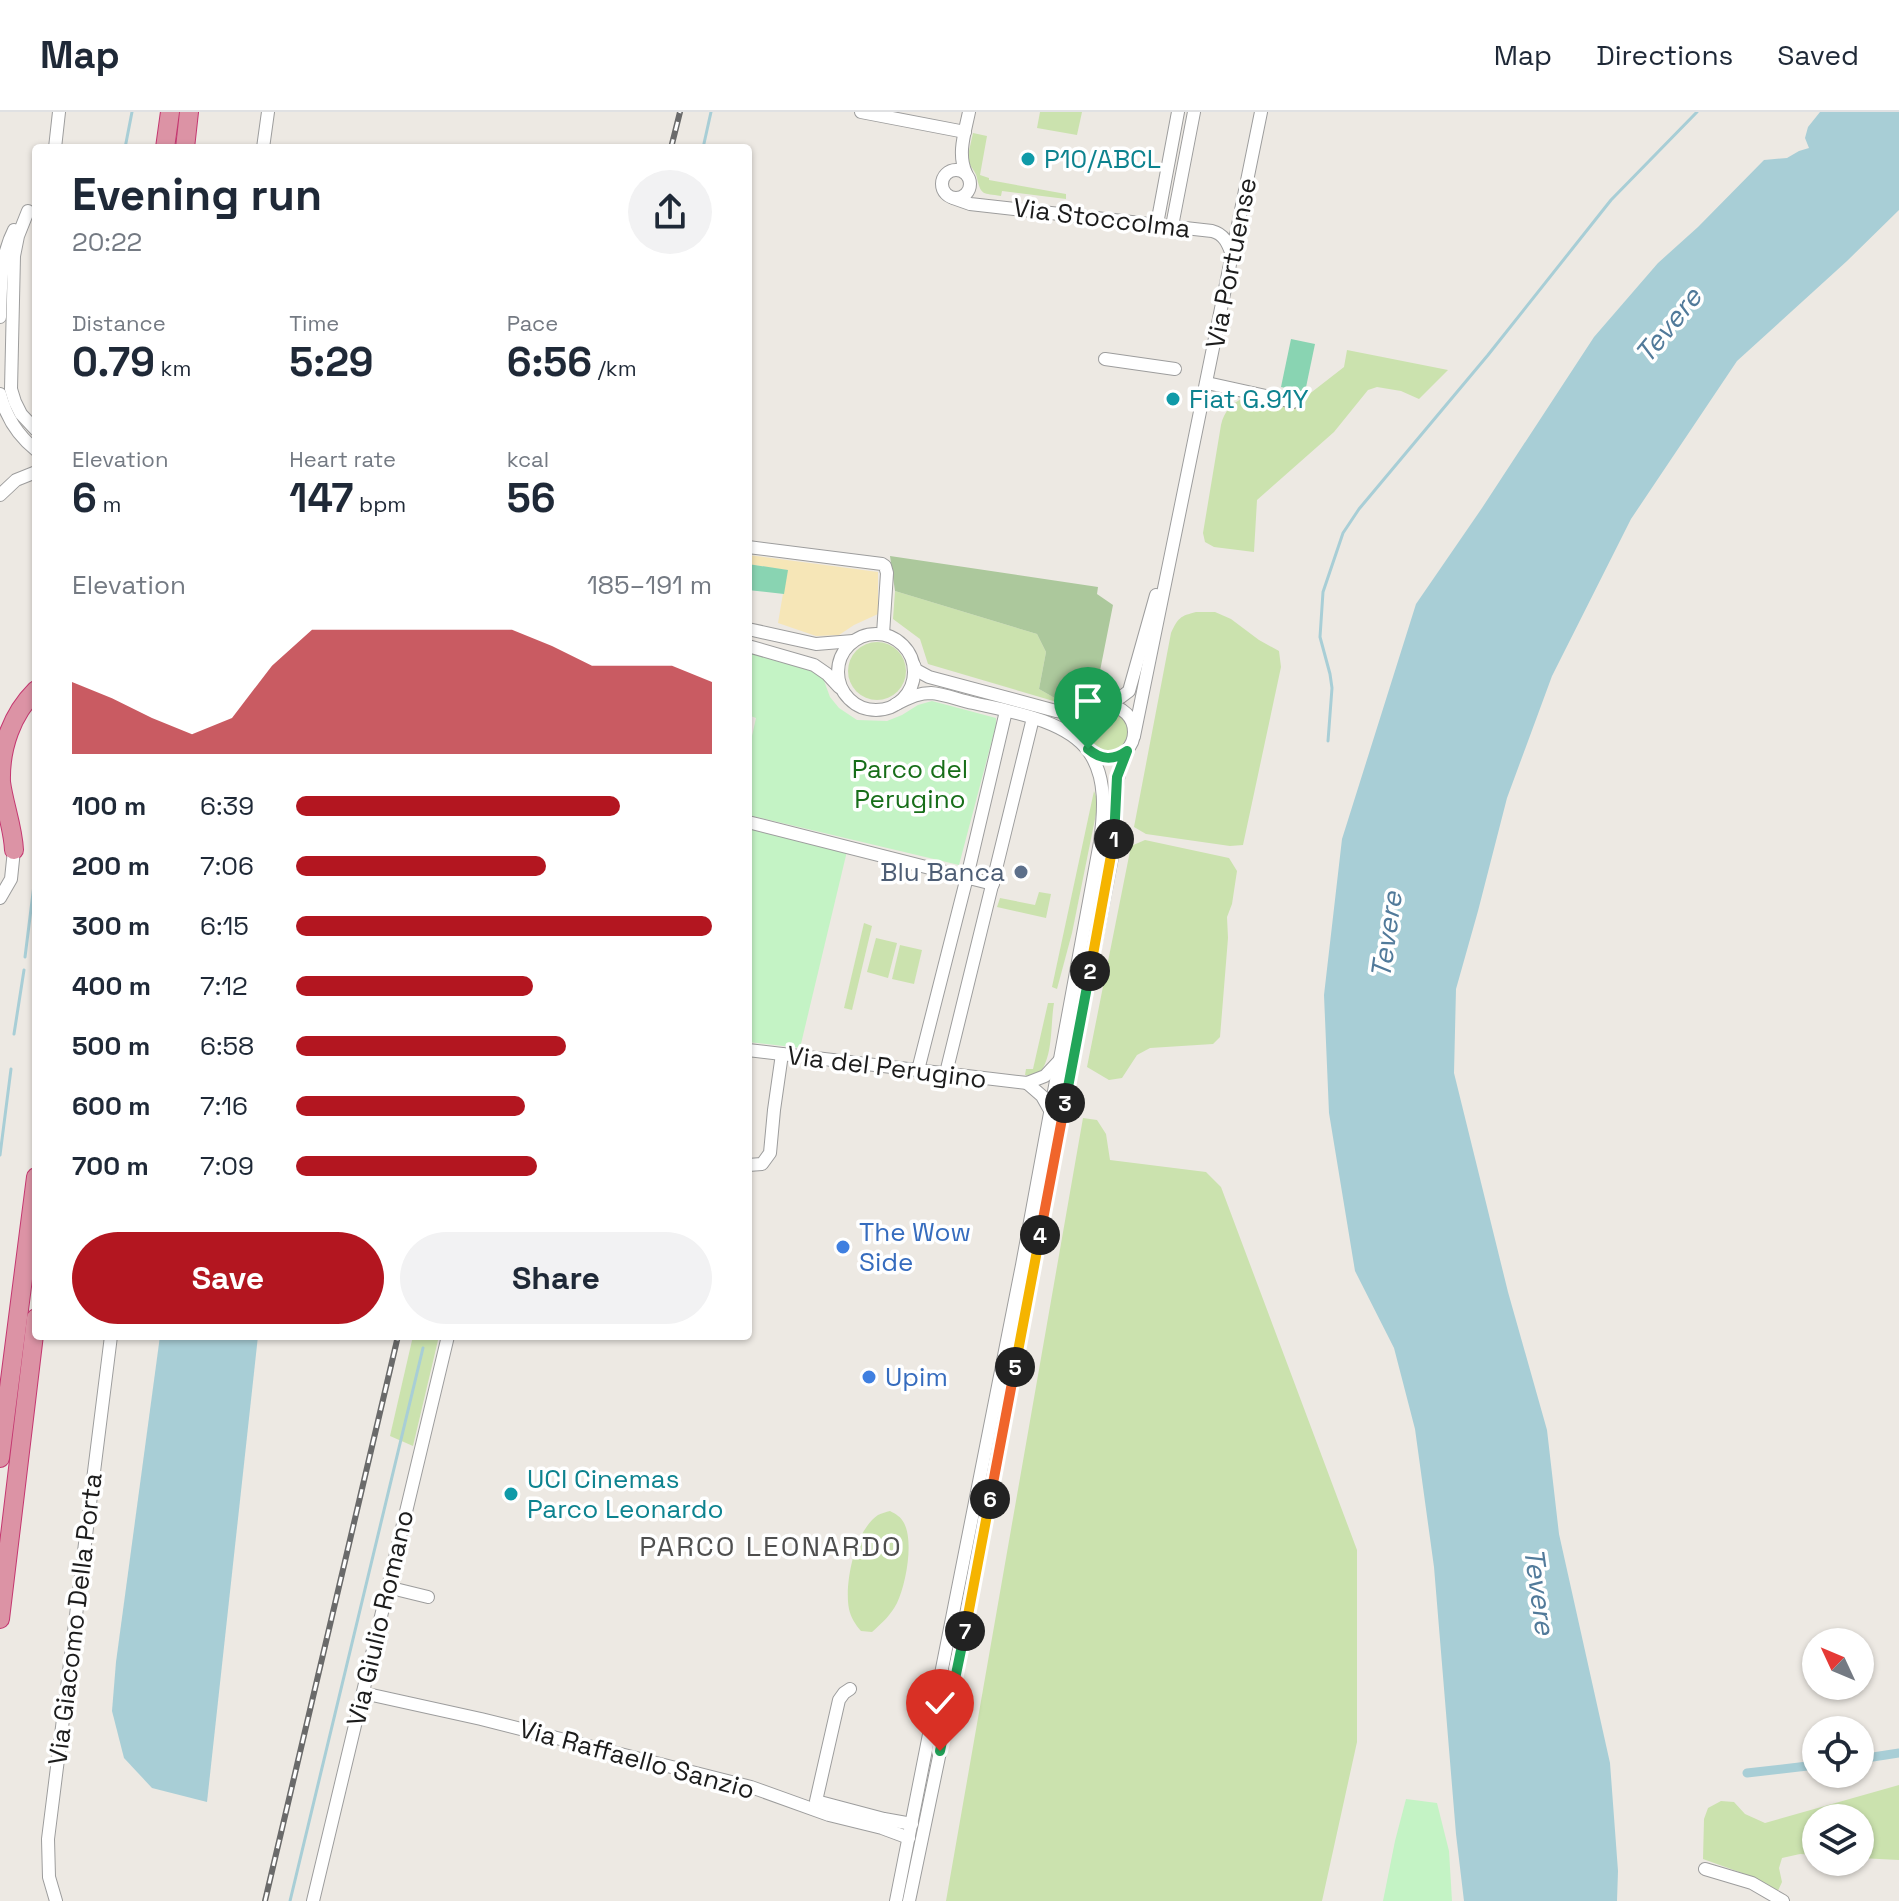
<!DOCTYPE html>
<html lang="en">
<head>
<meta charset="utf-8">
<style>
	:root { --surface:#fff; --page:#f2f2f3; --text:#1f2937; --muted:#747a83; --line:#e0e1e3; --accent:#b31620 }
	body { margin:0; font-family:"Space Grotesk",sans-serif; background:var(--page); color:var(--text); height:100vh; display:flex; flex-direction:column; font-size:30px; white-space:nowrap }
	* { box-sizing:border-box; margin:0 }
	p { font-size:26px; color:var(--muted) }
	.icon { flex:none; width:44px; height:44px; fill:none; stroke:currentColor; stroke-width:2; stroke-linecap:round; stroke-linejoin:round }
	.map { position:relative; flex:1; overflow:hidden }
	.drawer { position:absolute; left:32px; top:32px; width:720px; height:1196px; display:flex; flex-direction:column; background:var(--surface); border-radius:8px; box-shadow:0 2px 6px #0004 }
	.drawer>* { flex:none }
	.needle { width:52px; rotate:314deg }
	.controls { position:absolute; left:1802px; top:1516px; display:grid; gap:16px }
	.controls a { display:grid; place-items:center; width:72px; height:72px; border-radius:50%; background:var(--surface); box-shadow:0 2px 6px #0004; font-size:40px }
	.pin { position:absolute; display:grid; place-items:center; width:68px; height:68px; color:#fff; margin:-82px -34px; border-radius:50% 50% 50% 0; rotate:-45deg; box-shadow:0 0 8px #0007 }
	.pin .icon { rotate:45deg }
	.km { position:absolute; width:40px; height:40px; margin:-20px; border-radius:50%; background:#222; color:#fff; font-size:22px; line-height:40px; text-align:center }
	.round { display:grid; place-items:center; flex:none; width:84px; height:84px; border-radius:42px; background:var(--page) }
	.head { display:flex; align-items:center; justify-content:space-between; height:136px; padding:0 40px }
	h1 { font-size:44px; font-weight:800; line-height:60px }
	.metrics { display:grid; grid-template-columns:repeat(3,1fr); gap:12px; height:136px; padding:8px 40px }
	.metrics div { display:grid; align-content:center }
	.metrics b { font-size:40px; font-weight:800 }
	.metrics small { font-size:22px; font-weight:400 }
	.metrics p { font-size:22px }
	.chart { height:224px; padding:16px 40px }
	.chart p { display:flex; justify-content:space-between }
	.chart svg { width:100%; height:144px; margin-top:8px; fill:var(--accent); opacity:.7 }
	.primary-button { display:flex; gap:16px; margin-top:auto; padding:16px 40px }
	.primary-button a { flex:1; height:92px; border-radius:48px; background:var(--accent); color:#fff; font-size:32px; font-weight:800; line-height:92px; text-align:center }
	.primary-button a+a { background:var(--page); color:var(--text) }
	ul { padding:0 40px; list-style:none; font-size:26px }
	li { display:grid; grid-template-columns:128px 96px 1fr; align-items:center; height:60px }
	li i { height:20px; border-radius:10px; background:var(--accent) }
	header { display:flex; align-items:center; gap:48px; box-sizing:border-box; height:112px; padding:0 40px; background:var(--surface); border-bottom:2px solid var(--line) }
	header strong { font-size:38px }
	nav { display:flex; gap:44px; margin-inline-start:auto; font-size:28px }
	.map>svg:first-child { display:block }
</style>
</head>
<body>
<header>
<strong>Map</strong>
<nav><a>Map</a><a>Directions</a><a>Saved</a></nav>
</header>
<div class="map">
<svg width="1899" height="1789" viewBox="0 0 1899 1789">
	<rect width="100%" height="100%" fill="#ede9e3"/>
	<g fill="#cbe2ae">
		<polygon points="1040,0 1082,0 1077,23 1037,16"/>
		<path d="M973,21L987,24L980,63L989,66V68L1066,82V87L1002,79L1001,84C983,81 981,84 977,66C976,60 970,54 967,48Z"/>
		<path d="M1347,238L1448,258L1419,287L1401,279L1377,275L1368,278L1334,320L1257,388L1254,440L1214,435L1205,430L1203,421L1221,313C1224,299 1232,292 1244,285L1290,294L1299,290L1344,255Z"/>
		<polygon points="895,479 1037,522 1046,540 1039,577 1067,593 928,552 920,527 893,507"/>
		<path d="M1196,500H1215L1231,507L1259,528L1279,539L1281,555L1243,733L1230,734L1146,722L1134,715L1171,521C1178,506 1180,504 1196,500Z"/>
		<circle cx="877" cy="559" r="29"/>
		<circle cx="1108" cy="620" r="20"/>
		<polygon points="1094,679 1097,687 1096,702 1072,821 1057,877 1052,875"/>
		<polygon points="1145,728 1229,746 1237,759 1232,792 1227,805 1228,826 1220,925 1213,932 1150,936 1137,943 1122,966 1109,968 1087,955 1131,734"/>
		<polygon points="1039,780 1051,782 1046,806 997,795 1000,786 1035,793"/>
		<polygon points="864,811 872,814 852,898 844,896"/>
		<polygon points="876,826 897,831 888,866 867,860"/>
		<polygon points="900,833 922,838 914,872 892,867"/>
		<path d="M1048,891H1054C1050,914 1054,949 1036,965L1025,963L1026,957H1033Z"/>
		<polygon points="1083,1006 1097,1008 1106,1022 1110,1048 1206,1060 1221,1075 1357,1438 1357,1630 1322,1789 946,1789"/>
		<polygon points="413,1224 439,1224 413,1334 390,1324"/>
		<path d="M890,1399C896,1402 901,1405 904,1411C914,1430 906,1472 897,1491C891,1503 882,1511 872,1520L861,1519C855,1512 851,1506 849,1497C844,1472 855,1418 878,1403C882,1401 886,1400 890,1399Z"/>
		<polygon points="1899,1673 1899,1748 1860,1746 1860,1706 1816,1706 1816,1743 1800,1742 1782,1746 1779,1756 1782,1770 1777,1781 1753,1765 1703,1747 1704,1707 1708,1696 1721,1689 1734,1690 1745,1702 1765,1711"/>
	</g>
	<polygon fill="#acc89c" points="890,444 1098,475 1097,482 1113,493 1096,579 1088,590 1067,593 1039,577 1046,540 1037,522 895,479"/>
	<polygon fill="#f6e6b7" points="748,443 878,460 878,502 854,513 839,523 816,524 778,511 787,458 748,452"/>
	<g fill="#c4f3c5">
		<polygon points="748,539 813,558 823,566 830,585 839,596 857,608 887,609 902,603 918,593 932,589 996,606 996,613 959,753 748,703 748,642 756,606 748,603"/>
		<polygon points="748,713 848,735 800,936 748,930"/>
		<polygon points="1406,1687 1437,1691 1449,1739 1452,1789 1383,1789 1395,1729"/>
	</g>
	<g fill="#89d4b2">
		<polygon points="1291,227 1315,232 1305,280 1281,275"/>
		<polygon points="748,452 788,458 784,482 748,478"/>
	</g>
	<g fill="#a8ced6">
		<polygon points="1820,0 1899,0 1899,98 1847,149 1737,249 1631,407 1552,564 1507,686 1478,799 1456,877 1454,961 1508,1180 1547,1318 1559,1422 1610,1651 1618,1759 1617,1789 1464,1789 1456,1722 1434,1455 1415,1317 1394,1236 1355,1159 1329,1001 1324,883 1342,727 1416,492 1482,396 1594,225 1658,151 1698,115 1764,48 1787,46 1799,39 1809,36 1805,26 1808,15"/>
		<polygon points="160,1224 258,1224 207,1690 152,1676 124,1646 112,1599 116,1550"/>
	</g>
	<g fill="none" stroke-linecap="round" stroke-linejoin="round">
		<g stroke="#a8ced6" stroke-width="3">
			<polyline points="125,36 132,0"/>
			<polyline points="703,36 711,0"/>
			<polyline points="1328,629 1332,576 1330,562 1320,525 1323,480 1343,421 1359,397 1488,243 1611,88 1697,0"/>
			<polyline points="25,845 36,757"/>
			<polyline points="14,922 24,858"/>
			<polyline points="0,1043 11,957"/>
			<polyline points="290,1789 423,1236"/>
		</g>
		<g stroke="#a8ced6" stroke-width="9">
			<polyline points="1860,1647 1899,1641"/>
			<polyline points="1747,1661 1816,1653"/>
		</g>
		<g stroke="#9d9d9d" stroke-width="14">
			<g id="minor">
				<polyline points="861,0 965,20"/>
				<polyline points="55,36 59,0"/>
				<polyline points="263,36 268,0"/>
				<circle cx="956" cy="72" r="14"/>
				<path d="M966,61C957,42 965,20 969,0"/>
				<path d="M953,86L970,92L1212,119C1224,122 1228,131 1232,143"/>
				<polyline points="28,99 18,124 14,144 11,277 15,290 21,302 36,318"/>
				<polyline points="1157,112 1178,0"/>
				<polyline points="1172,114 1194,0"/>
				<path d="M0,205C1,175 0,145 14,118"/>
				<polyline points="1105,247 1175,257"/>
				<polyline points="1207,271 1293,290"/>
				<path d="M0,282C6,305 17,323 36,338"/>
				<polyline points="0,383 16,368 36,360"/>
				<polyline points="748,435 882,452 885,454 887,461 883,522"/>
				<polyline points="748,517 816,532 853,529"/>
				<circle cx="876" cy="560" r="38"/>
				<polyline points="748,534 814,553 827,562 839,575"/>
				<polyline points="914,553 916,558 929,565 1056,599 1072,601 1091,599"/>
				<path d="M896,592C907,587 917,581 931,581C944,582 959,588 973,591C1008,599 1067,608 1089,640C1107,666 1104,700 1100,730L1022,1153L896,1789"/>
				<circle cx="1108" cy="620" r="26"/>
				<polyline points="1104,594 1121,585 1129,579 1156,483"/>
				<polyline points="1134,624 1261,0"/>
				<polyline points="748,710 993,772"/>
				<polyline points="0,786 11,767 14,738"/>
				<polyline points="748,938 1027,971 1045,964 1059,949"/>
				<polyline points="918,958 967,765 1006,599"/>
				<polyline points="946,961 1033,606"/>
				<polyline points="1027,971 1042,984 1051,1000"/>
				<polyline points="748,1053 762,1052 770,1041 774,998 782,942"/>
				<polyline points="387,1475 428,1485"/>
				<polyline points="850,1577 844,1581 839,1588 816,1689 884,1707 912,1712"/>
				<polyline points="363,1581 481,1607 751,1675 829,1703 882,1716 909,1726"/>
				<polyline points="1705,1757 1752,1771 1783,1789"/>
				<polyline points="56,1789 49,1765 48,1727 111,1224"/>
				<polyline points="313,1789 448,1224"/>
				<path d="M909,1789L956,1563L1113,740C1118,706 1111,668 1127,639"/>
			</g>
		</g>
		<g stroke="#c43770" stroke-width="20">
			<g id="highway">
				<polyline points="165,36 170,0"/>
				<polyline points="185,36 189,0"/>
				<path d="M14,738C13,715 4,693 1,670C0,635 12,602 36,578"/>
				<polyline points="0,1346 36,1065"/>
				<polyline points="0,1507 36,1206"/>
			</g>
		</g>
		<use href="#minor" stroke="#fff" stroke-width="12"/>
		<use href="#highway" stroke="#dc93a5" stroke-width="18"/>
		<g stroke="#6a6a6a" stroke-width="6">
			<g id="rail">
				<polyline points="671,36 680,0"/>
				<polyline points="265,1789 398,1224"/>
			</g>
		</g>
		<use href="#rail" stroke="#fff" stroke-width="3" stroke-dasharray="9" stroke-linecap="butt"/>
	</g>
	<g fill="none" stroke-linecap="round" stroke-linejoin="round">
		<g stroke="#fff" stroke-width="16">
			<path id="split-1" d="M1088,637C1101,648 1113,649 1127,639L1117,665L1114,727"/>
		</g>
		<g stroke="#fff" stroke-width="16">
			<polyline id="split-2" points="1090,859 1114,727"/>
		</g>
		<g stroke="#fff" stroke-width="16">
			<polyline id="split-3" points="1065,991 1090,859"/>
		</g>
		<g stroke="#fff" stroke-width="16">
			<polyline id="split-4" points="1040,1123 1065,991"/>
		</g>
		<g stroke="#fff" stroke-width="16">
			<polyline id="split-5" points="1015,1255 1040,1123"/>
		</g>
		<g stroke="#fff" stroke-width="16">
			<polyline id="split-6" points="990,1387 1015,1255"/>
		</g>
		<g stroke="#fff" stroke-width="16">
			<polyline id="split-7" points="965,1519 990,1387"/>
		</g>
		<g stroke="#fff" stroke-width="16">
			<polyline id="split-8" points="940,1639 965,1519"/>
		</g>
		<use href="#split-1" stroke="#22a559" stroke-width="10"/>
		<use href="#split-2" stroke="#f5b400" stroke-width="10"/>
		<use href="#split-3" stroke="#22a559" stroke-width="10"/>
		<use href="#split-4" stroke="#f0652b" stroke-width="10"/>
		<use href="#split-5" stroke="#f5b400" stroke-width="10"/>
		<use href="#split-6" stroke="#f0652b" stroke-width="10"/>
		<use href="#split-7" stroke="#f5b400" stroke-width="10"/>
		<use href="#split-8" stroke="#22a559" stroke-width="10"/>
	</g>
	<g fill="#0f9aa8" stroke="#fff" stroke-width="3">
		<circle cx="1028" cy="47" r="8"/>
		<circle cx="1173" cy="287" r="8"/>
		<circle cx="511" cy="1382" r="8"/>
	</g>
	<circle fill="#5c6f8a" stroke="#fff" stroke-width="3" cx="1021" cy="760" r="8"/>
	<g fill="#3f7fe0" stroke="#fff" stroke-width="3">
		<circle cx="843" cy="1135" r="8"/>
		<circle cx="869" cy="1265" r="8"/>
	</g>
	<g text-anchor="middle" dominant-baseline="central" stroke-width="7" stroke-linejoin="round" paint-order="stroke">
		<g font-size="26" fill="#0d838f" stroke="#fff" text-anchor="start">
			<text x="1044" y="47">P10/ABCL</text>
			<text x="1189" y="287">Fiat G.91Y</text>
			<text x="527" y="1367">UCI Cinemas<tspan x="527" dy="30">Parco Leonardo</tspan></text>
		</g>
		<g font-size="26" fill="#1c1c1c" stroke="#fff">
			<text transform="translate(1102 106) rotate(7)">Via Stoccolma</text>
			<text transform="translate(1231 151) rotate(-79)">Via Portuense</text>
			<text transform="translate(887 955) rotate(7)">Via del Perugino</text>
			<text transform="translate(380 1506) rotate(-77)">Via Giulio Romano</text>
			<text transform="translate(75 1507) rotate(-83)">Via Giacomo Della Porta</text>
			<text transform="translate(637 1647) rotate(15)">Via Raffaello Sanzio</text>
		</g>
		<g font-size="26" fill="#176e19" stroke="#fff">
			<text x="910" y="657">Parco del<tspan x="910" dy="30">Perugino</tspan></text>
		</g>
		<g font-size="26" fill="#4e5e75" stroke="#fff" text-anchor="end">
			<text x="1005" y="760">Blu Banca</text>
		</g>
		<g font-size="26" fill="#366cbe" stroke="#fff" text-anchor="start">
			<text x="859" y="1120">The Wow<tspan x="859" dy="30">Side</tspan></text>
			<text x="885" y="1265">Upim</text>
		</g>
		<g font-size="28" font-style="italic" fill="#517a9a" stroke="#fff">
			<text transform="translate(1668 213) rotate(-51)">Tevere</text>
			<text transform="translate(1386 823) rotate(-82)">Tevere</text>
			<text transform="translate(1540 1479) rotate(82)">Tevere</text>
		</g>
		<g font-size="28" letter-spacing="2" fill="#4f4f4f" stroke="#fff">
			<text x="771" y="1434">PARCO LEONARDO</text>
		</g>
	</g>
</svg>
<div class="controls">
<a><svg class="needle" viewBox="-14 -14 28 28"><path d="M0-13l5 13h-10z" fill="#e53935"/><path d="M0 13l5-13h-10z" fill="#747a83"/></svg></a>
<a><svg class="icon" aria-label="locate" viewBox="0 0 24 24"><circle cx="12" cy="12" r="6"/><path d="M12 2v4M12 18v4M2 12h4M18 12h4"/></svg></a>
<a><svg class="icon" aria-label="layers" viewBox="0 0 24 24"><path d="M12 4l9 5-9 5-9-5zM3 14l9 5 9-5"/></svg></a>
</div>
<div class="pin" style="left:1088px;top:637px;background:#1e9e55"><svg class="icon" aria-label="arrive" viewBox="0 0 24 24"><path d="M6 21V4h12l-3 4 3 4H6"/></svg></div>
<div class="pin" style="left:940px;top:1639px;background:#d93025"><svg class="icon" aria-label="check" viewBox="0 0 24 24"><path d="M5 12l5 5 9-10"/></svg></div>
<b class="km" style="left:1114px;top:727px">1</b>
<b class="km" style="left:1090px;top:859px">2</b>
<b class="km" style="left:1065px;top:991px">3</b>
<b class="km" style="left:1040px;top:1123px">4</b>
<b class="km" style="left:1015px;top:1255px">5</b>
<b class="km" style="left:990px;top:1387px">6</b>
<b class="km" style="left:965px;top:1519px">7</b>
<section class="drawer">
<div class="head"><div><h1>Evening run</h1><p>20:22</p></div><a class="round"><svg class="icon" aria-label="share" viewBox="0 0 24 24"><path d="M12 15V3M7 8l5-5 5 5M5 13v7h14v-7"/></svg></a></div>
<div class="metrics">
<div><p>Distance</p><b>0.79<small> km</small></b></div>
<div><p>Time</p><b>5:29</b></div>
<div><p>Pace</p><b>6:56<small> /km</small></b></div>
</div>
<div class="metrics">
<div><p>Elevation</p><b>6<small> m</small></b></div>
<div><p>Heart rate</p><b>147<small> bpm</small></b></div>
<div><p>kcal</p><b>56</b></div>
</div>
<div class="chart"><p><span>Elevation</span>185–191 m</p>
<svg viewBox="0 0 160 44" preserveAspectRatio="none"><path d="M0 44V22L10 27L20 33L30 38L40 33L50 17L60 6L70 6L80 6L90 6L100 6L110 6L120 11L130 17L140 17L150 17L160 22V44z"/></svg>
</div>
<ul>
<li><b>100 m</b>6:39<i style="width:78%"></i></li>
<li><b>200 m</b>7:06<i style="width:60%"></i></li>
<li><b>300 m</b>6:15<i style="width:100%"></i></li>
<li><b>400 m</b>7:12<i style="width:57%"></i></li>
<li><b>500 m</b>6:58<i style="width:65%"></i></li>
<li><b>600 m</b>7:16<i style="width:55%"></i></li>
<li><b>700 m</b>7:09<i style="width:58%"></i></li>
</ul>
<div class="primary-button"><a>Save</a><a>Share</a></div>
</section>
</div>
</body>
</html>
